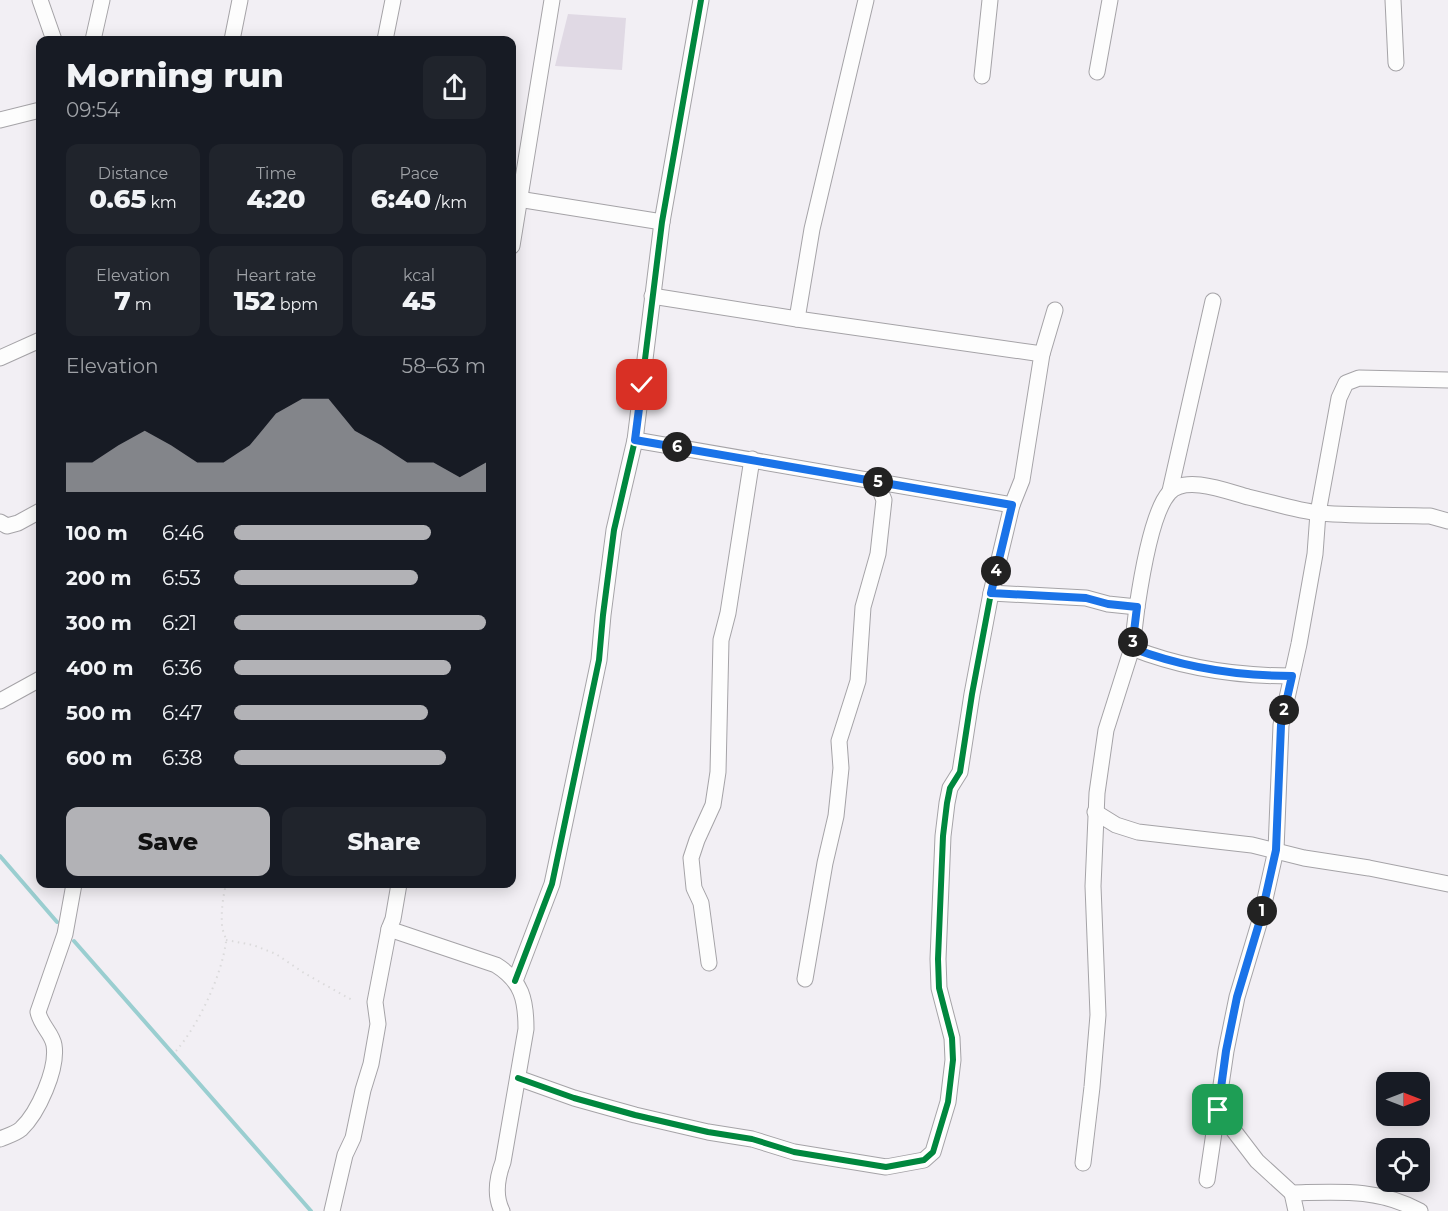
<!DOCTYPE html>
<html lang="en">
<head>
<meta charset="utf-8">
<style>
	:root { --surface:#171b24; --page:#20242c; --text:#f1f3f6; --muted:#9ea1a6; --accent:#b2b2b6 }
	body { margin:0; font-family:Montserrat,sans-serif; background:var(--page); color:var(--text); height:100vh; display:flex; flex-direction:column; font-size:22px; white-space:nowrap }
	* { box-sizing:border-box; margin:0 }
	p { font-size:20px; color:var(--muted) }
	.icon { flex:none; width:33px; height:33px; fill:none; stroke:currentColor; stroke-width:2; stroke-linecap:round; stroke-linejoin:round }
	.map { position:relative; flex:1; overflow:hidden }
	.sheet { position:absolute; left:36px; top:36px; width:480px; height:852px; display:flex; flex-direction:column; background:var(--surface); border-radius:12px; box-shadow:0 3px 15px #0003 }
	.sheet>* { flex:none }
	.needle { width:39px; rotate:90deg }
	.controls { position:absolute; left:1376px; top:1072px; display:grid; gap:12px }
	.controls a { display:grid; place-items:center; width:54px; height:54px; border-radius:12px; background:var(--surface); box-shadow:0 3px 15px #0003; font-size:30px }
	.pin { position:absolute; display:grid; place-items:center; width:51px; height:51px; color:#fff; margin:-26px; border-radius:12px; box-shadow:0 3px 9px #0006 }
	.km { position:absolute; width:30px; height:30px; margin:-15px; border-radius:50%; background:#222; color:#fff; font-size:16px; line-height:30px; text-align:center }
	.round { display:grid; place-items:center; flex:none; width:63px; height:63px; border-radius:12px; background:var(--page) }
	.headline { display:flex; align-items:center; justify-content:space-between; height:102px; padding:0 30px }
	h1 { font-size:33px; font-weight:800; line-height:45px }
	.metrics { display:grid; grid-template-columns:repeat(3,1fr); gap:9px; height:102px; padding:6px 30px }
	.metrics div { display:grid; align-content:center; border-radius:12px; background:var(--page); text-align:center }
	.metrics b { font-size:26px; font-weight:800 }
	.metrics small { font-size:16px; font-weight:400 }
	.metrics p { font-size:16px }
	.chart { height:168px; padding:12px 30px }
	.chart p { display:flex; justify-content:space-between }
	.chart svg { width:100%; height:108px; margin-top:6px; fill:var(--accent); opacity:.7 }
	.button { display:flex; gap:12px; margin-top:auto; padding:12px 30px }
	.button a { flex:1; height:69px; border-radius:12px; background:var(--accent); color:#111; font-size:24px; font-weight:800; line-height:69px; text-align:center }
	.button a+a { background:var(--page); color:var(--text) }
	ul { padding:0 30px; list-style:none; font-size:20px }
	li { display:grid; grid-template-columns:96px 72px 1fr; align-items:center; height:45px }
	li i { height:15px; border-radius:8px; background:var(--accent) }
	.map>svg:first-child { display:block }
</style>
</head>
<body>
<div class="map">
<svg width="1448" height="1211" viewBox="0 0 1448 1211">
	<rect width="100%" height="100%" fill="#f2eff4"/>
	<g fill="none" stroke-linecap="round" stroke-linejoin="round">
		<g stroke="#9aced0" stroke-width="4">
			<polyline points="0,856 57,922"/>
			<polyline points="74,941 311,1211"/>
		</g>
	</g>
	<polygon fill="#e0d9e4" points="568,14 626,18 622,70 555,66"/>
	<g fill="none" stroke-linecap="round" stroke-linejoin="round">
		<g stroke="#a5a3a7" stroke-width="17">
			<g id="minor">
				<polyline points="40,0 54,40"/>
				<polyline points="1393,0 1396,63"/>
				<polyline points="93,40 102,0"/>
				<polyline points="232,40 240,0"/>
				<polyline points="385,40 393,0"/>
				<polyline points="1097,72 1110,0"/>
				<polyline points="982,76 990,0"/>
				<polyline points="0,120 40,110"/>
				<polyline points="512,198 662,222"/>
				<polyline points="512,246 552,0"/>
				<polyline points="652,296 797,319 1042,354"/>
				<polyline points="797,319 812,229 866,0"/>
				<polyline points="0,358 40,340"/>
				<polyline points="635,440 1012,505 1022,480 1042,354 1055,310"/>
				<polyline points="1170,491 1213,301"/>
				<polyline points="0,522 7,526 18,523 40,511"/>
				<path d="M991,593L1086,598L1108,604L1137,607C1141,580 1152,512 1169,493C1185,474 1229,492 1248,497C1271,502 1297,511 1320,513C1356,516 1394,515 1430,516L1448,521"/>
				<path d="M1132,648C1182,668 1238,676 1291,676"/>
				<polyline points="0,701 40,679"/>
				<polyline points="1095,812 1116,825 1138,832 1252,845 1304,858 1369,868 1448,884"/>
				<path d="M399,884L393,919L389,929L496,965C522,981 526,1000 526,1029L503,1162C497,1178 494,1195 502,1211"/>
				<polyline points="709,963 701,903 694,888 691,858 697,840 713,805 718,772 721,640 728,613 752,459"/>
				<polyline points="805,979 825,863 836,816 841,768 839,741 858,681 863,607 878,554 884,500 876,481"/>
				<polyline points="515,981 552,884 599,660 603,615 614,530 635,440 662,222 701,0"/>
				<polyline points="518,1078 574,1098 635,1115 708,1132 752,1139 794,1152 886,1167 924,1160 933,1152 948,1102 953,1060 952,1038 939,988 938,959 943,836 947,803 950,788 960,772 972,694 991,593 1012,505"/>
				<path d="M1218,1110L1257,1161L1292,1193C1338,1192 1377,1188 1420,1211"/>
				<path d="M0,1139C7,1136 15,1134 21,1129C38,1113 58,1069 54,1045C52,1033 41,1026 38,1012L65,934L74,884"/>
				<polyline points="1083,1163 1092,1087 1098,1015 1093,886 1097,793 1106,730 1132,648 1137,607"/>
				<polyline points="1207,1180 1226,1051 1237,997 1261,917 1276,850 1281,725 1299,644 1315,554 1318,513 1339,398 1346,383 1359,378 1448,380"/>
				<polyline points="1292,1193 1296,1211"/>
				<polyline points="332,1211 345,1155 353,1138 363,1090 371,1064 378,1024 375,1002 389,929"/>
			</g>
		</g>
		<g stroke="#dbdadb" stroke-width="2" stroke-dasharray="1.5 4.5" stroke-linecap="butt">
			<polyline points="226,940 253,945 276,954 304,973 352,1000"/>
			<path d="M176,1051C199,1024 221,977 226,942C226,936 222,931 222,925C221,911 223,897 226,884"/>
		</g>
		<use href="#minor" stroke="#fdfdfd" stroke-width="15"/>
		<g stroke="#fff" stroke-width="10">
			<g id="cycleway">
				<polyline points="515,981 552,884 599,660 603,615 614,530 635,440 662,222 701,0"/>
				<polyline points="518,1078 574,1098 635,1115 708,1132 752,1139 794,1152 886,1167 924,1160 933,1152 948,1102 953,1060 952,1038 939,988 938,959 943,836 947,803 950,788 960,772 972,694 991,593 1012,505"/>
			</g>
		</g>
		<use href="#cycleway" stroke="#00873e" stroke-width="6"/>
	</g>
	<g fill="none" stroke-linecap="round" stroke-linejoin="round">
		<g stroke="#fff" stroke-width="12">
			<path id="route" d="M642,385L635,440L1012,505L991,593L1086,598L1108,604L1137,607L1132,648C1182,667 1237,676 1292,676L1281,725L1276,850L1261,917L1237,997L1226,1051L1218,1110"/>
		</g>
		<use href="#route" stroke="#1a73e8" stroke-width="8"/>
	</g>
</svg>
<div class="controls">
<a><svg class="needle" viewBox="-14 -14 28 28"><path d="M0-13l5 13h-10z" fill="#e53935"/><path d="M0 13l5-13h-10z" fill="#9ea1a6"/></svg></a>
<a><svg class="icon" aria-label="locate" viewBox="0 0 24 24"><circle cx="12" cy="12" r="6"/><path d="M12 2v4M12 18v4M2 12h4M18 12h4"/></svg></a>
</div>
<div class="pin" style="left:1218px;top:1110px;background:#1e9e55"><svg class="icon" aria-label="arrive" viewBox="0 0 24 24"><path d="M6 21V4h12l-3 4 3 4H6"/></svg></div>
<div class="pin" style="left:642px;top:385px;background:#d93025"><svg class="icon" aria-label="check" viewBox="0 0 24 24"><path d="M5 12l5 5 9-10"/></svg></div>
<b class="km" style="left:1262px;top:911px">1</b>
<b class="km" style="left:1284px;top:710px">2</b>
<b class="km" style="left:1133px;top:642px">3</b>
<b class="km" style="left:996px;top:571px">4</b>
<b class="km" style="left:878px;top:482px">5</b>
<b class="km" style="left:677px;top:447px">6</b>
<section class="sheet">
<div class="headline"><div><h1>Morning run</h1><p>09:54</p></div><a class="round"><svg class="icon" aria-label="share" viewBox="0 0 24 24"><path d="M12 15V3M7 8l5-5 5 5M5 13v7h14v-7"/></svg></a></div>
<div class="metrics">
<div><p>Distance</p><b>0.65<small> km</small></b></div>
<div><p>Time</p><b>4:20</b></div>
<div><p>Pace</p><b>6:40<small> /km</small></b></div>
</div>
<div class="metrics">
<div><p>Elevation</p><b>7<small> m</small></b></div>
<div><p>Heart rate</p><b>152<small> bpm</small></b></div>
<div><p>kcal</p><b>45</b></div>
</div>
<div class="chart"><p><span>Elevation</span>58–63 m</p>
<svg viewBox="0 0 160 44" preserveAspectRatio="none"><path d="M0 44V32L10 32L20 25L30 19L40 25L50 32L60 32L70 25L80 12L90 6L100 6L110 19L120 25L130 32L140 32L150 38L160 32V44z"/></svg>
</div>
<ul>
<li><b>100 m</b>6:46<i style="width:78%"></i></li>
<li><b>200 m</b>6:53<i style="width:73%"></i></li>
<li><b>300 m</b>6:21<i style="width:100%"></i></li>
<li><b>400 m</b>6:36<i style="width:86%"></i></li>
<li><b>500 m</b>6:47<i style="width:77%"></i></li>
<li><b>600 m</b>6:38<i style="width:84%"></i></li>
</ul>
<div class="button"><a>Save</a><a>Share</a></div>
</section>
</div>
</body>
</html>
